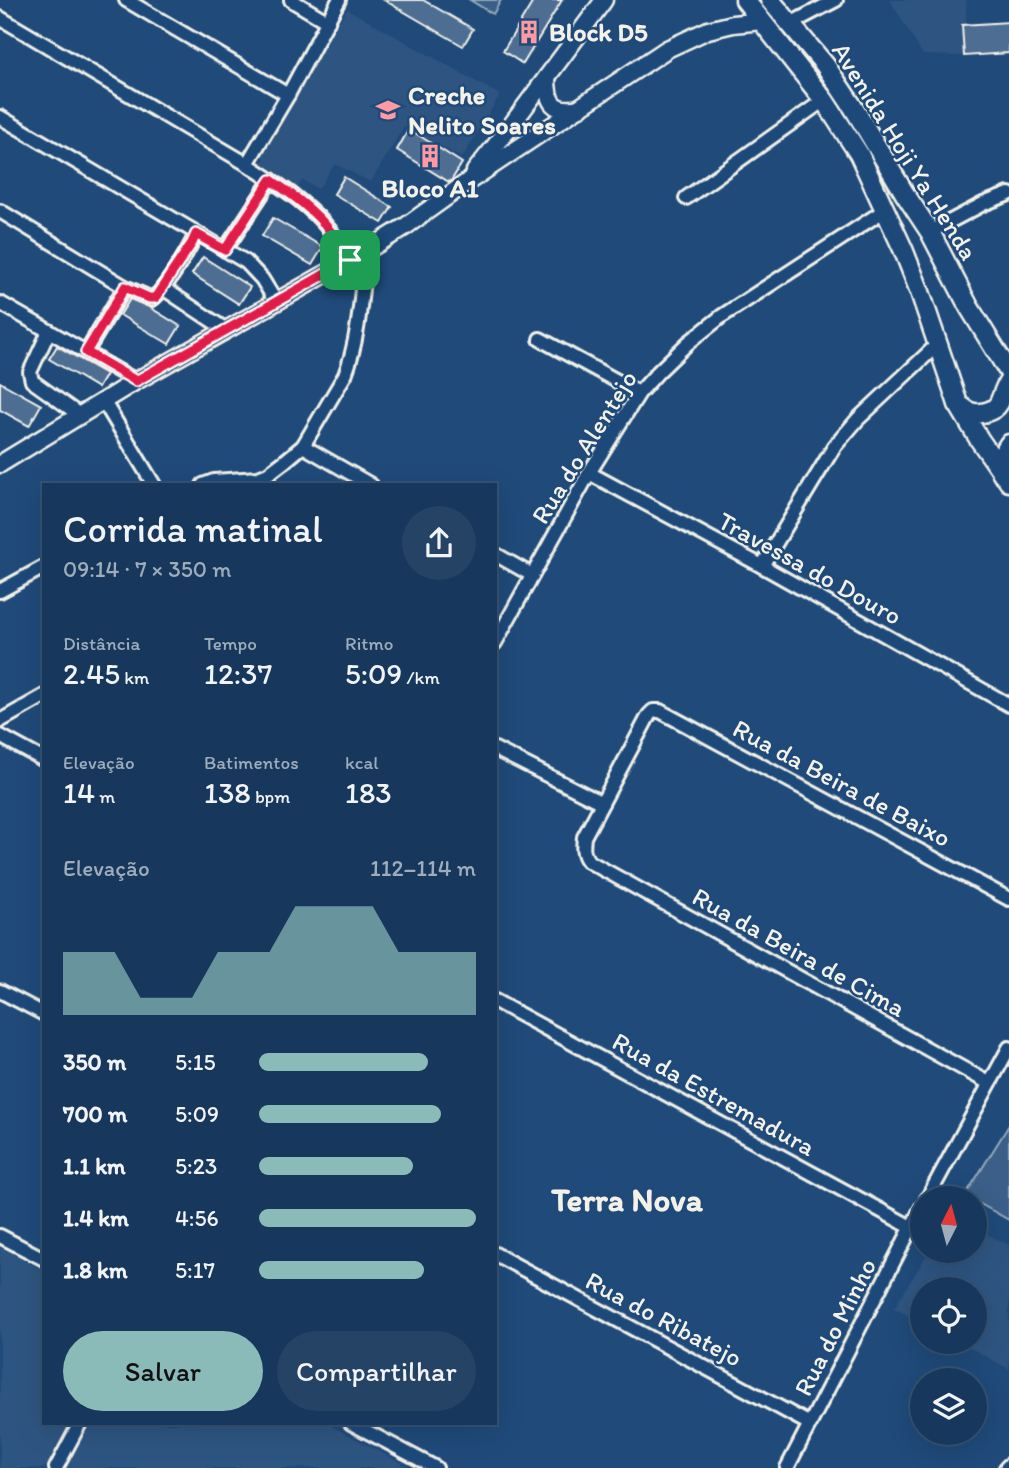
<!DOCTYPE html>
<html lang="pt">
<head>
<meta charset="utf-8">
<style>
	:root { --surface:#17385c; --page:#244365; --text:#f1f3f6; --muted:#9eacbb; --line:#365272; --accent:#8bbbb9 }
	body { margin:0; font-family:Itim,sans-serif; background:var(--page); color:var(--text); height:100vh; display:flex; flex-direction:column; font-size:26px; white-space:nowrap }
	* { box-sizing:border-box; margin:0 }
	p { font-size:23px; color:var(--muted) }
	.icon { flex:none; width:38px; height:38px; fill:none; stroke:currentColor; stroke-width:2; stroke-linecap:round; stroke-linejoin:round }
	.map { position:relative; flex:1; overflow:hidden }
	.sheet { position:absolute; left:42px; top:483px; width:455px; height:942px; display:flex; flex-direction:column; background:var(--surface); border-radius:0px; box-shadow:0 7px 28px #0002,0 0 0 2px var(--line) }
	.sheet>* { flex:none }
	.needle { width:46px; rotate:6deg }
	.controls { position:absolute; left:910px; top:1186px; display:grid; gap:14px }
	.controls a { display:grid; place-items:center; width:77px; height:77px; border-radius:50%; background:var(--surface); box-shadow:0 7px 28px #0002,0 0 0 2px var(--line); font-size:35px }
	.pin { position:absolute; display:grid; place-items:center; width:60px; height:60px; color:#fff; margin:-30px; border-radius:14px; box-shadow:0 4px 10px #0006 }
	.round { display:grid; place-items:center; flex:none; width:74px; height:74px; border-radius:37px; background:var(--page) }
	.headline { display:flex; align-items:center; justify-content:space-between; height:119px; padding:0 21px }
	h1 { font-size:38px; font-weight:600; line-height:52px }
	.stats { display:grid; grid-template-columns:repeat(3,1fr); gap:10px; height:119px; padding:7px 21px }
	.stats div { display:grid; align-content:center }
	.stats b { font-size:30px; font-weight:600 }
	.stats small { font-size:19px; font-weight:400 }
	.stats p { font-size:19px }
	.chart { height:196px; padding:14px 21px }
	.chart p { display:flex; justify-content:space-between }
	.chart svg { width:100%; height:126px; margin-top:7px; fill:var(--accent); opacity:.7 }
	.button { display:flex; gap:14px; margin-top:auto; padding:14px 21px }
	.button a { flex:1; height:80px; border-radius:42px; background:var(--accent); color:#111; font-size:28px; font-weight:600; line-height:80px; text-align:center }
	.button a+a { background:var(--page); color:var(--text) }
	ul { padding:0 21px; list-style:none; font-size:23px }
	li { display:grid; grid-template-columns:112px 84px 1fr; align-items:center; height:52px }
	li i { height:18px; border-radius:9px; background:var(--accent) }
	.map>svg:first-child { display:block }
</style>
</head>
<body>
<div class="map">
<svg width="1009" height="1468" viewBox="0 0 1009 1468">
	<rect width="100%" height="100%" fill="#1f4a7a"/>
	<filter id="ink" filterUnits="userSpaceOnUse"><feTurbulence type="fractalNoise" baseFrequency=".0143" numOctaves="2"/><feDisplacementMap in="SourceGraphic" scale="14" xChannelSelector="R" yChannelSelector="G"/><feConvolveMatrix kernelMatrix="1 2 1 2 8 2 1 2 1" color-interpolation-filters="sRGB"/></filter>
	<g filter="url(#ink)">
		<g fill="#2d5581">
			<polygon points="890,0 966,0 966,56 923,55"/>
			<polygon points="347,9 500,95 462,158 404,126 371,182 335,164 318,189 302,180 296,191 278,182 283,177 260,165 265,158 260,155"/>
			<polygon points="975,1228 1009,1245 1009,1369 959,1342 975,1342 975,1290 922,1290 922,1323 894,1308 929,1251 975,1251"/>
			<polygon points="0,1247 44,1271 44,1423 326,1423 410,1468 0,1468"/>
		</g>
		<g fill="#3a5f88" stroke="#97a8b8" stroke-width="2">
			<polygon points="470,0 501,0 493,14"/>
			<polygon points="1009,1125 1009,1220 975,1201 975,1199 970,1199 965,1196"/>
		</g>
		<g fill="#4d6e92" stroke="#f4f1e8" stroke-width="2">
			<polygon points="384,0 423,0 473,29 463,46"/>
			<polygon points="534,0 562,0 523,64 503,51"/>
			<polygon points="1009,22 1009,53 964,56 962,25"/>
			<polygon points="409,129 462,163 451,181 449,182 397,150"/>
			<polygon points="344,177 392,207 382,223 334,194"/>
			<polygon points="273,218 323,247 312,265 262,236"/>
			<polygon points="203,257 250,287 239,304 192,274"/>
			<polygon points="130,299 149,307 180,326 169,344 120,315"/>
			<polygon points="57,346 106,374 98,388 49,359"/>
			<polygon points="0,382 41,405 29,426 0,410"/>
		</g>
		<g fill="none" stroke-linecap="round" stroke-linejoin="round">
			<g stroke="#f4f1e8" stroke-width="18">
				<g id="minor">
					<polyline points="126,0 288,95"/>
					<polyline points="291,0 328,22"/>
					<path d="M0,18L247,164C277,184 310,204 332,233C339,241 344,251 350,260"/>
					<polyline points="790,24 836,0"/>
					<polyline points="0,117 246,262 262,279 276,302"/>
					<polyline points="247,164 288,95 339,0"/>
					<polyline points="686,198 824,100"/>
					<path d="M0,211L125,287L152,299C165,291 189,249 196,234"/>
					<polyline points="930,232 983,204 1009,194"/>
					<polyline points="225,250 271,180"/>
					<polyline points="163,288 226,330"/>
					<polyline points="0,303 136,381"/>
					<polyline points="49,331 30,372 32,381 81,416"/>
					<polyline points="540,339 639,393"/>
					<polyline points="86,352 125,287"/>
					<polyline points="104,402 154,485"/>
					<polyline points="303,446 371,485"/>
					<polyline points="589,473 762,566 1009,705"/>
					<path d="M203,485L214,481L258,478L268,474L285,461L303,446L345,375C360,336 361,292 366,251"/>
					<polyline points="495,554 532,575"/>
					<polyline points="762,566 834,447 858,419 938,344"/>
					<polyline points="0,591 44,567"/>
					<polyline points="495,643 589,473 639,393 658,372 688,343 722,316 885,210"/>
					<polyline points="0,721 44,696"/>
					<polyline points="0,736 44,760"/>
					<polyline points="495,749 602,803"/>
					<polyline points="0,991 44,1014"/>
					<polyline points="495,1001 911,1227"/>
					<path d="M989,1083L588,861C582,853 583,846 584,837L649,715L653,711H660L1009,899"/>
					<polyline points="927,1199 1009,1048"/>
					<polyline points="0,1236 44,1259"/>
					<polyline points="495,1254 810,1424"/>
					<polyline points="351,1423 436,1468"/>
					<polyline points="56,1468 80,1423"/>
					<polyline points="787,1468 922,1207"/>
					<polyline points="1006,1468 1009,1465"/>
				</g>
			</g>
			<g stroke="#f4f1e8" stroke-width="21">
				<g id="tertiary">
					<path d="M547,77C547,103 553,113 580,108"/>
					<polyline points="475,171 507,131 604,0"/>
					<polyline points="0,464 136,381 366,251 406,226 466,183 667,49 708,30 733,24 762,21"/>
				</g>
			</g>
			<g stroke="#f4f1e8" stroke-width="23">
				<g id="secondary">
					<polyline points="745,0 824,100 859,154 903,249 920,292 958,404 979,439 1009,482"/>
					<polyline points="770,0 825,65 853,107 905,194 930,232 969,307 1009,372"/>
					<path d="M958,404C962,406 964,409 968,411C978,416 994,412 999,403C1003,395 1004,388 1009,381"/>
					<polyline points="1002,474 1002,455 1009,444"/>
				</g>
			</g>
			<use href="#minor" stroke="#1f4a7a" stroke-width="12"/>
			<use href="#tertiary" stroke="#1f4a7a" stroke-width="16"/>
			<use href="#secondary" stroke="#1f4a7a" stroke-width="18"/>
		</g>
	</g>
	<g fill="none" stroke-linecap="round" stroke-linejoin="round" filter="url(#ink)">
		<g stroke="#fff" stroke-width="14">
			<path id="route" d="M271,180C293,195 315,211 331,232C338,240 344,251 350,260L136,381L86,352L125,287L149,298H155L192,243L196,234L225,250Z"/>
		</g>
		<use href="#route" stroke="#e11d48" stroke-width="9"/>
	</g>
	<defs>
		<g id="building-bare" transform="scale(1.89)"><path d="M-4-6H4V6H1V3H-1V6H-4ZM-2.5-4.3h1.7v1.8h-1.7ZM.8-4.3h1.7v1.8H.8ZM-2.5-1h1.7V.8h-1.7ZM.8-1h1.7V.8H.8Z" fill="#ff9aa2" stroke="#1f4a7a" stroke-width="2.5" paint-order="stroke"/></g>
		<g id="school-bare" transform="scale(1.89)"><path d="M0-5L7-2L0 1L-7-2ZM-4 1L0 2.5L4 1V4Q0 6-4 4Z" fill="#ff9aa2" stroke="#1f4a7a" stroke-width="2.5" paint-order="stroke"/></g>
	</defs>
	<g fill-rule="evenodd">
		<use href="#building-bare" x="529" y="32"/>
		<use href="#school-bare" x="388" y="110"/>
		<use href="#building-bare" x="430" y="156"/>
	</g>
	<g text-anchor="middle" dominant-baseline="central" stroke-width="5" stroke-linejoin="round" paint-order="stroke">
		<g font-size="26" font-weight="bold" fill="#f4f1e8" stroke="#1f4a7a" text-anchor="start">
			<text x="549" y="32">Block D5</text>
			<text x="408" y="95">Creche<tspan x="408" dy="30">Nelito Soares</tspan></text>
			<text x="430" y="188" text-anchor="middle">Bloco A1</text>
		</g>
		<g font-size="26" fill="#f4f1e8" stroke="#1f4a7a">
			<text transform="translate(905 151) rotate(58)">Avenida Hoji Ya Henda</text>
			<text transform="translate(584 447) rotate(-58)">Rua do Alentejo</text>
			<text transform="translate(810 568) rotate(29)">Travessa do Douro</text>
			<text transform="translate(842 783) rotate(28)">Rua da Beira de Baixo</text>
			<text transform="translate(799 952) rotate(29)">Rua da Beira de Cima</text>
			<text transform="translate(714 1094) rotate(29)">Rua da Estremadura</text>
			<text transform="translate(664 1319) rotate(28)">Rua do Ribatejo</text>
			<text transform="translate(835 1327) rotate(-63)">Rua do Minho</text>
		</g>
		<g font-size="33" font-weight="bold" fill="#f4f1e8" stroke="#1f4a7a">
			<text x="627" y="1199">Terra Nova</text>
		</g>
	</g>
</svg>
<div class="controls">
<a><svg class="needle" viewBox="-14 -14 28 28"><path d="M0-13l5 13h-10z" fill="#e53935"/><path d="M0 13l5-13h-10z" fill="#9eacbb"/></svg></a>
<a><svg class="icon" aria-label="locate" viewBox="0 0 24 24"><circle cx="12" cy="12" r="6"/><path d="M12 2v4M12 18v4M2 12h4M18 12h4"/></svg></a>
<a><svg class="icon" aria-label="layers" viewBox="0 0 24 24"><path d="M12 4l9 5-9 5-9-5zM3 14l9 5 9-5"/></svg></a>
</div>
<div class="pin" style="left:350px;top:260px;background:#1e9e55"><svg class="icon" aria-label="arrive" viewBox="0 0 24 24"><path d="M6 21V4h12l-3 4 3 4H6"/></svg></div>
<section class="sheet">
<div class="headline"><div><h1>Corrida matinal</h1><p>09:14 · 7 × 350 m</p></div><a class="round"><svg class="icon" aria-label="share" viewBox="0 0 24 24"><path d="M12 15V3M7 8l5-5 5 5M5 13v7h14v-7"/></svg></a></div>
<div class="stats">
<div><p>Distância</p><b>2.45<small> km</small></b></div>
<div><p>Tempo</p><b>12:37</b></div>
<div><p>Ritmo</p><b>5:09<small> /km</small></b></div>
</div>
<div class="stats">
<div><p>Elevação</p><b>14<small> m</small></b></div>
<div><p>Batimentos</p><b>138<small> bpm</small></b></div>
<div><p>kcal</p><b>183</b></div>
</div>
<div class="chart"><p><span>Elevação</span>112–114 m</p>
<svg viewBox="0 0 160 44" preserveAspectRatio="none"><path d="M0 44V22L10 22L20 22L30 38L40 38L50 38L60 22L70 22L80 22L90 6L100 6L110 6L120 6L130 22L140 22L150 22L160 22V44z"/></svg>
</div>
<ul>
<li><b>350 m</b>5:15<i style="width:78%"></i></li>
<li><b>700 m</b>5:09<i style="width:84%"></i></li>
<li><b>1.1 km</b>5:23<i style="width:71%"></i></li>
<li><b>1.4 km</b>4:56<i style="width:100%"></i></li>
<li><b>1.8 km</b>5:17<i style="width:76%"></i></li>
</ul>
<div class="button"><a>Salvar</a><a>Compartilhar</a></div>
</section>
</div>
</body>
</html>
